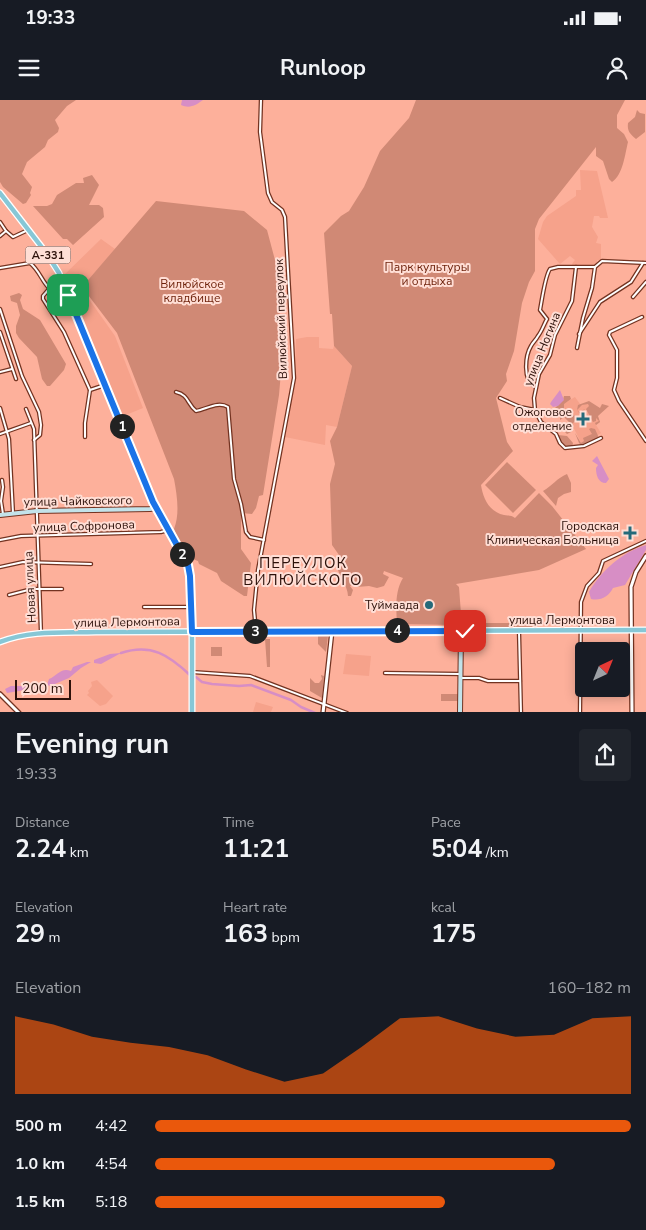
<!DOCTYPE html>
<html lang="en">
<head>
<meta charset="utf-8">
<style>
	:root { --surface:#171b24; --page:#20242c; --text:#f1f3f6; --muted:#9ea1a6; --accent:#ea580c }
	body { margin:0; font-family:"Nunito Sans",sans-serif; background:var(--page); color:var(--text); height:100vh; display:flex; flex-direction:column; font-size:19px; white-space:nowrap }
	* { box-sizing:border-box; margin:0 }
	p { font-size:16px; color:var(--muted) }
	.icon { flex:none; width:28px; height:28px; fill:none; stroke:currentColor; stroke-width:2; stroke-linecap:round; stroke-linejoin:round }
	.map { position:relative; height:612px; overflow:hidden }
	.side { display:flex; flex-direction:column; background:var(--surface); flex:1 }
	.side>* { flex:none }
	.needle { width:32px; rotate:43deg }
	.controls { position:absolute; left:575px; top:542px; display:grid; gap:10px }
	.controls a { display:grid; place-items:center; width:55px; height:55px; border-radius:5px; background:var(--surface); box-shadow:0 2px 12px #0003; font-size:25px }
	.scale { position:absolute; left:15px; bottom:12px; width:56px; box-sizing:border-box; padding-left:5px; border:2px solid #2d110a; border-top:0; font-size:14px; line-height:18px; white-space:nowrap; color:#2d110a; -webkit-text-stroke:4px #ffded5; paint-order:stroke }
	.pin { position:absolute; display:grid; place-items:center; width:42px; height:42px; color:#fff; margin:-21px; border-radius:10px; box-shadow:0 2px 8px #0006 }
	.km { position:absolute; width:25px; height:25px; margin:-12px; border-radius:50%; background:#222; color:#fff; font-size:14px; line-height:25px; text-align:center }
	.round { display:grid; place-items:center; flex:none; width:52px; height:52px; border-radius:5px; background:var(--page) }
	.head { display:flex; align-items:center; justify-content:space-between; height:85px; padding:0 15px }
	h1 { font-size:28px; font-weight:700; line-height:38px }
	.metrics { display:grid; grid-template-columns:repeat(3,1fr); gap:8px; height:85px; padding:5px 15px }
	.metrics div { display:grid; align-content:center }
	.metrics b { font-size:25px; font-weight:700 }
	.metrics small { font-size:14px; font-weight:400 }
	.metrics p { font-size:14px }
	.chart { height:140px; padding:10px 15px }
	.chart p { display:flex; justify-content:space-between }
	.chart svg { width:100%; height:90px; margin-top:5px; fill:var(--accent); opacity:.7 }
	ul { padding:0 15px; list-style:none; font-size:16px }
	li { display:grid; grid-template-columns:80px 60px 1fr; align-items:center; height:38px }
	li i { height:12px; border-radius:6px; background:var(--accent) }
	.status { display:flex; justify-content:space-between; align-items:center; height:35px; padding:0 25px; background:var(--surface); direction:ltr }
	.status svg { height:14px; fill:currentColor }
	header { display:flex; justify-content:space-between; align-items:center; height:65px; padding:0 15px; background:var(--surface); font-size:22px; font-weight:700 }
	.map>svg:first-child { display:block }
</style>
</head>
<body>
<div class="status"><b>19:33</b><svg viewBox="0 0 49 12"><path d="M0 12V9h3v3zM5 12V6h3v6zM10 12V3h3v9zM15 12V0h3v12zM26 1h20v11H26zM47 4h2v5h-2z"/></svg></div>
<header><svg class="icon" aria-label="menu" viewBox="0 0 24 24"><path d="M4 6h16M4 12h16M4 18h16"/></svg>Runloop<svg class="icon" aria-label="person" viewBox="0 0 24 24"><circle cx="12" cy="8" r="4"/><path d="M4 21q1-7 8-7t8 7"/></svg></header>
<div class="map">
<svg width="646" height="613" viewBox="0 0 646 613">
	<rect width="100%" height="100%" fill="#fdb09b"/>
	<g fill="#f6a28b">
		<polygon points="580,70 597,71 608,118 600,118 599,116 594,116 592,127 598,137 596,143 601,144 601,160 597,160 597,162 599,162 594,166 573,167 572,164 575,160 570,156 560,164 538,139 543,122 547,116 576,96 576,90 581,90"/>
		<polygon points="101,139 115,149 81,188 115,236 143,308 121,317 62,177"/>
		<polygon points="307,237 319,237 319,248 333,249 334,246 352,266 337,327 326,325 325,345 285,337 295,280 296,239"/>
		<polygon points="575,297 580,304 582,305 589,302 600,322 596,325 601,333 582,345 563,306 563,304"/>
		<polygon points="346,554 371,556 369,576 343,574"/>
		<polygon points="97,580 113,596 106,604 100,606 87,595 89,593 88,591 92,586 91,582"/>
		<polygon points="256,602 273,607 271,612 253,612"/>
	</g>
	<g fill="#d08975">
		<polygon points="0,0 76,0 67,6 55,20 59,28 58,32 48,40 45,47 27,62 22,74 32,87 30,93 31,95 26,103 23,104 3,87 0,82"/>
		<path d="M416,0H625L617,15V28L624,34L628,42C625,54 623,75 612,82L609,79L603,61L596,56V47L539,119L535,129V171L529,182L522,203L514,251L506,274L507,281L496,298L507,342L513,351L481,385C483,398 489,412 504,415C509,416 511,415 515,418L539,393L552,406L586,449L539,470L456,484L459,487L461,514L452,525L397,524C396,507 395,491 403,478L384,471L383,474L389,477L384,486L377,488L369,486L357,487L353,485L350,486L353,490L351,496H348C348,483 330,467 339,455L332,445L330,384L335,364L330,341L337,327L352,266L334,246L332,214H330L324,133L341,116L349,111L364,87L380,51L409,18Z"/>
		<path d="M637,10L640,13L645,14V32L636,39C630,34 627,31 628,23L635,17Z"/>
		<polygon points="92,75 99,85 89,105 99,105 103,108 104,117 73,145 67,139 63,139 33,106 47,106 52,104 57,95 76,83 84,83 83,78"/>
		<path d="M156,101L244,111L267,130L275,160L283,249L279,295L263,395L259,396L256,408L252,414L241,413V449L251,463L247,496H244L221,481L217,473L199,464L198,461C186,458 178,439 174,429C180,414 177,395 174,379L117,233L82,187Z"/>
		<polygon points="19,193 22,195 20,200 23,209 40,220 66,264 64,270 50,286 47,286 42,279 37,257 19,238 16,233 16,226 20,215 17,203 11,201 10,196"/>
		<polygon points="564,296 570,296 571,299 564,304 564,309 571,316 574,315 578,318 573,323 571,332 567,334 565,332 569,330 571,324 564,317 560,320 560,316 553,310 563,300"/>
		<polygon points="589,301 600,308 602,304 609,306 598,316 600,322 596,325 595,323 599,321 596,318 596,321 593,322 586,309 589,306 588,304 582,305 577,310 579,312 585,309 580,314 577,310 578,305"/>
		<polygon points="591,328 595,329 599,338 582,346 579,343 575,333 581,343 584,341 583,338 592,334 589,329"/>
		<path d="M558,335L567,336L573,343L572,347C563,348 560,343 558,335Z"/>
		<polygon points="507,362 536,390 513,413 485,385"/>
		<path d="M567,374L571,383V392L564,394L558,398L556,406L543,391C552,386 557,378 567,374Z"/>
		<rect x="468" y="523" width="64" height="4"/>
		<polygon points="318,536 328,536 326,552 318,544"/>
		<polygon points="265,539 270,539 270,567 267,567"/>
		<rect x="211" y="547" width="11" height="9"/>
		<polygon points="321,575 324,576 322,598 310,591 310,578 315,583 319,583 322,579"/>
		<rect x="441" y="594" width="18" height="7"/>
	</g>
	<g fill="#d78ec5">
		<path d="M182,0H203C196,5 190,9 181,5Z"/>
		<polygon points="560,290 564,300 558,306 553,307 550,304 551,302"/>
		<path d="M597,356L609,379L606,383C598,383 596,375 596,368L598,365L592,361Z"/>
		<path d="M646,445V450L625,485L613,488C608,497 601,501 591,499L589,492C601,471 622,452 646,445Z"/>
		<polygon points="121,553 101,564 94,563 94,560 110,554"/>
		<path d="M87,562H91L81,568L69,578L50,586L47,585L49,579C57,576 61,567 71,571L73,567Z"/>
		<polygon points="11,586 32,586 33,588 39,586 42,587 7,593 5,589"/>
	</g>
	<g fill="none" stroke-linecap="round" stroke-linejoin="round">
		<g stroke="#d78ec5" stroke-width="2.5">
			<path d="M121,553C151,543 169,555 191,576"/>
			<polyline points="196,577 202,582 212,584 239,586 251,585 291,600 301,607 315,613"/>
		</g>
		<g stroke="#733321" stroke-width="4.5">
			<g id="minor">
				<polyline points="0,122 6,131 0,136"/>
				<polyline points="6,131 13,137 28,130"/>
				<polyline points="576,167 572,201 555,235 550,255 539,274 534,298 535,310 541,322 556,334 560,343 565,348 584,346 601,338"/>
				<path d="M0,168L30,163C45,175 42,194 68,195"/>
				<polyline points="49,189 43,196 43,199 64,232 90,290"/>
				<polyline points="633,197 646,182"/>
				<polyline points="0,209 22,276 39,312 41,325 40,335 34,340"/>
				<polyline points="642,217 610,232 609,235 617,250 617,278 614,290 619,301 646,341"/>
				<polyline points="0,232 16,279"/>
				<polyline points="579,234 600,202 631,182 643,163"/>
				<polyline points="577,248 583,218 592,188 595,167"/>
				<polyline points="0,272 12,269"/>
				<path d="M534,286C523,280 525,256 531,246C533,242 536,240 538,236C542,231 544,224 547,219L540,210C542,200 545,176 550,169L558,167H595L602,161L646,163"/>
				<path d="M176,292C189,295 187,304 196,311C207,309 218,301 228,307L234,379L241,404L246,432L250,437L264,440"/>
				<polyline points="500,298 520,307 535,310"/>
				<polyline points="0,308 9,339 13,413"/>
				<polyline points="26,309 34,329 41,533"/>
				<polyline points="0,334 31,323"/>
				<polyline points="85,337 85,323 90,290 105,285"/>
				<polyline points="2,380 3,387 1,401 3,414"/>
				<polyline points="0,440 21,436 161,432 168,430"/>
				<polyline points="0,467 23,462 91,464"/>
				<polyline points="9,495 32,489 62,489"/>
				<polyline points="144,507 191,507"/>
				<polyline points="256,531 254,510 258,470 294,278 285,117 282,110 272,102 268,93 260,32 261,0"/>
				<polyline points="519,532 521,613"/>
				<polyline points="192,572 250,576 347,613"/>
				<polyline points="385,573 460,574"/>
				<polyline points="460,578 479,578 488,581 520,581"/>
				<polyline points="580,613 581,502 587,486 599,473 603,461 646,441"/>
			</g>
		</g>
		<g stroke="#733321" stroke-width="5.5">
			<g id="tertiary">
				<polyline points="0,594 19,613"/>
				<polyline points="323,613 332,531"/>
				<polyline points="632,613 631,487 636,472 646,456"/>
			</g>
		</g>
		<g stroke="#733321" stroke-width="6">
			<g id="secondary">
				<polyline points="0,415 37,411 150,409 156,408"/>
				<polyline points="460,613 461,531"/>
			</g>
		</g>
		<g stroke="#fff" stroke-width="7">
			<g id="primary">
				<polyline points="0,93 47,154 59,173 154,404 188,465 190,476 192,518 192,613"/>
				<path d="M0,542C31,530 63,533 96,532L646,530"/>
			</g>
		</g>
		<use href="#minor" stroke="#fff" stroke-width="2"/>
		<use href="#tertiary" stroke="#fff" stroke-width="3"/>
		<use href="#secondary" stroke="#c3e3ea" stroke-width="4"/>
		<use href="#primary" stroke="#87c7d6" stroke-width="4.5"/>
	</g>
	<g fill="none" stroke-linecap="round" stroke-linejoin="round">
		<g stroke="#fff" stroke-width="10">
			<polyline id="route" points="68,195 153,402 188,465 190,476 192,532 465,531"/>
		</g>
		<use href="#route" stroke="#1a73e8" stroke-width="6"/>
	</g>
	<g fill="#256a7a" stroke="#ffded5" stroke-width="2">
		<path d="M580.5 311.5h5v5h5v5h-5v5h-5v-5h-5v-5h5z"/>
		<path d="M627.5 425.5h5v5h5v5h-5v5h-5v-5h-5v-5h5z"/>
		<circle cx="429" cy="505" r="5"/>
	</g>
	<g text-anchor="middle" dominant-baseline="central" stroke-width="4" stroke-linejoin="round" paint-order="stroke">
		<rect fill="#ffded5" stroke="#6c4e47" stroke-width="1" x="25.5" y="146.5" width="45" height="17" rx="4"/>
		<g font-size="11" font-weight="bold" fill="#2d110a">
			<text x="48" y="155">А-331</text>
		</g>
		<g font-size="12" fill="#6c1f08" stroke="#ffded5">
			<text x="427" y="167">Парк культуры<tspan x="427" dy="14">и отдыха</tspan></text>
			<text x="192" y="184">Вилюйское<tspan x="192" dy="14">кладбище</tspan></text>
		</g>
		<g font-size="12" fill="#2d110a" stroke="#ffded5">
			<text transform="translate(281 219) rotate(-92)">Вилюйский переулок</text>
			<text transform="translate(542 249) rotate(-68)">улица Ногина</text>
			<text transform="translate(78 401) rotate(-1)">улица Чайковского</text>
			<text transform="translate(84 426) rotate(-2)">улица Софронова</text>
			<text transform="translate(30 487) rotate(-93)">Новая улица</text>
			<text x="562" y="520">улица Лермонтова</text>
			<text transform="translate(127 522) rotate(-1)">улица Лермонтова</text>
		</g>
		<g font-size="12" fill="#2d110a" stroke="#ffded5" text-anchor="end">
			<text x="572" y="312">Ожоговое<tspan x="572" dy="14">отделение</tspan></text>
			<text x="619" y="426">Городская<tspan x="619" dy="14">Клиническая Больница</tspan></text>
			<text x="419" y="505">Туймаада</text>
		</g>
		<g font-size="15" letter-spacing="1" fill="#2d110a" stroke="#ffded5">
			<text x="303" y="463">ПЕРЕУЛОК<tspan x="303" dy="17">ВИЛЮЙСКОГО</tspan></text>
		</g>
	</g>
</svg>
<div class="controls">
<a><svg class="needle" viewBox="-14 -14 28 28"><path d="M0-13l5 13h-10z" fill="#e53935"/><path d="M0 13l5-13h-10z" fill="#9ea1a6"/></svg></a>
</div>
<div class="scale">200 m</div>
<div class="pin" style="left:68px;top:195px;background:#1e9e55"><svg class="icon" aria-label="arrive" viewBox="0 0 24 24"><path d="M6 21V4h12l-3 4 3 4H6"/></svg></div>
<div class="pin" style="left:465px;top:531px;background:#d93025"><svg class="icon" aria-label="check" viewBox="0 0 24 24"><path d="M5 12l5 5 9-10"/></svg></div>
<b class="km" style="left:122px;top:326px">1</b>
<b class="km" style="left:182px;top:454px">2</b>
<b class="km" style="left:255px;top:531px">3</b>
<b class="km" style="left:397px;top:530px">4</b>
</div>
<section class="side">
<div class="head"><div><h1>Evening run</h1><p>19:33</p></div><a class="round"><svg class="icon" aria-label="share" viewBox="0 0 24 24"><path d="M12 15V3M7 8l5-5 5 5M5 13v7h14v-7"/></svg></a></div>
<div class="metrics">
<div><p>Distance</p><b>2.24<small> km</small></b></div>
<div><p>Time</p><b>11:21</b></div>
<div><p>Pace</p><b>5:04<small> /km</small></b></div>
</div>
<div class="metrics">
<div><p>Elevation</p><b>29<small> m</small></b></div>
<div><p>Heart rate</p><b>163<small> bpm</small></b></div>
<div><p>kcal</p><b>175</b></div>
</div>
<div class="chart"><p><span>Elevation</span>160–182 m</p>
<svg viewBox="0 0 160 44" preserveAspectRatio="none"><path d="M0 44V6L10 10L20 16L30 19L40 21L50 25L60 32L70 38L80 34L90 21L100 7L110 6L120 12L130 16L140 15L150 7L160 6V44z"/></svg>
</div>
<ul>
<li><b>500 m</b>4:42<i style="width:100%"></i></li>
<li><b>1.0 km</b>4:54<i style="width:84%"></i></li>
<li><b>1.5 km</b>5:18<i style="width:61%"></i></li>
</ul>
</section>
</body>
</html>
